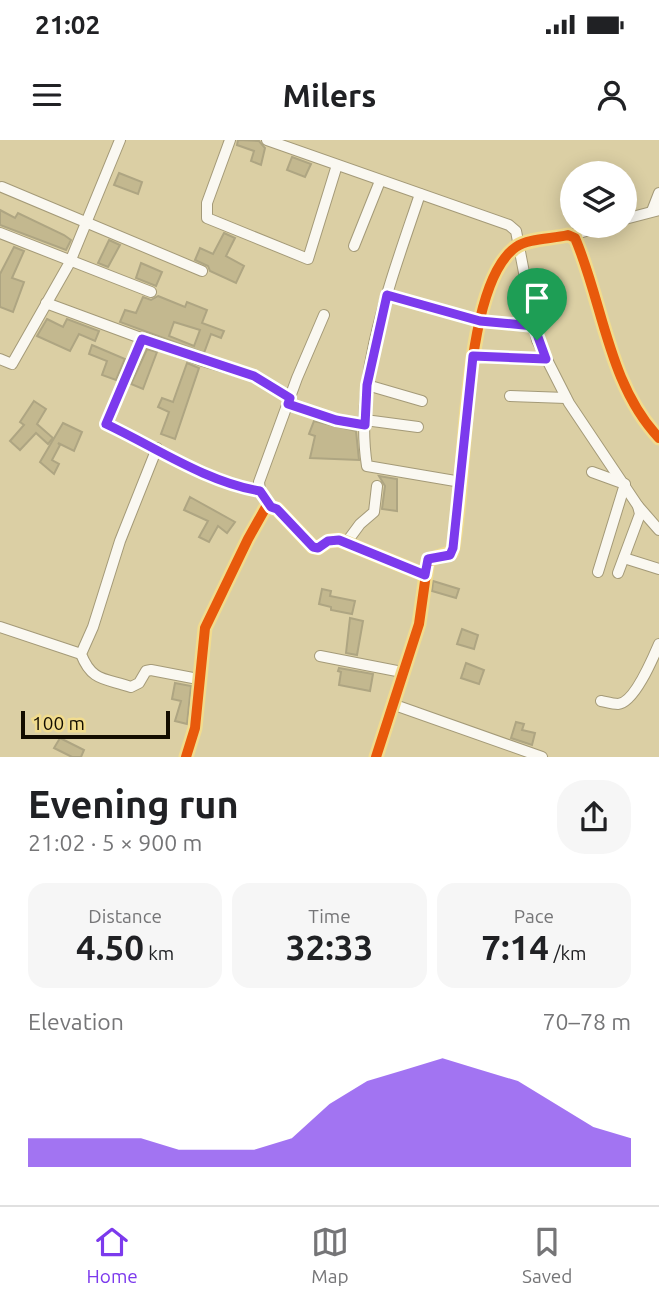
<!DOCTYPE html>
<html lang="en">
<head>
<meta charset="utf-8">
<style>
	:root { --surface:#fff; --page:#f6f6f6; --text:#202124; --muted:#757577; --line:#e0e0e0; --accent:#7c3aed }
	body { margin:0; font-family:Ubuntu,sans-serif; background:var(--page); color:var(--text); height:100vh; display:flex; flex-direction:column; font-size:26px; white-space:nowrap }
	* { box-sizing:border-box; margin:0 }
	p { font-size:23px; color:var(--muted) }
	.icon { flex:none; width:38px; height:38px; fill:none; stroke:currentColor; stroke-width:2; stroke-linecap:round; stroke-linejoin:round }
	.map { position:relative; height:617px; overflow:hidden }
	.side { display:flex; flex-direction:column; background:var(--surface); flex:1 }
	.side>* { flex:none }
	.buttons { position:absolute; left:560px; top:21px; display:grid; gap:14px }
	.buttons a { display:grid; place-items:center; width:77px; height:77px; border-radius:50%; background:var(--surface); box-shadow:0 4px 18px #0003; font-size:35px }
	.scale { position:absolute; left:21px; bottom:18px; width:149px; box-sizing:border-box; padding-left:7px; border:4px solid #130d00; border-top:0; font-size:19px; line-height:24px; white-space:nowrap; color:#130d00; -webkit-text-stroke:5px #f1dc8e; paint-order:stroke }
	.pin { position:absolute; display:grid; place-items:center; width:60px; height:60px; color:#fff; margin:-72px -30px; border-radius:50% 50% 50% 0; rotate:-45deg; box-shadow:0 0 7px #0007 }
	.pin .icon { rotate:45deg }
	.round { display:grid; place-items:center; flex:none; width:74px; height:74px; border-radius:28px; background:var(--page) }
	.overview { display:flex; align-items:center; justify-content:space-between; height:119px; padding:0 28px }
	h1 { font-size:38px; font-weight:700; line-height:52px }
	.stats { display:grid; grid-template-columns:repeat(3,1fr); gap:10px; height:119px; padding:7px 28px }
	.stats div { display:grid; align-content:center; border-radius:18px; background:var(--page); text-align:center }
	.stats b { font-size:35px; font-weight:700 }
	.stats small { font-size:19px; font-weight:400 }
	.stats p { font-size:19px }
	.chart { height:196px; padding:14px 28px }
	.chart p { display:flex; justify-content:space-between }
	.chart svg { width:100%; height:126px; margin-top:7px; fill:var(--accent); opacity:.7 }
	.status { display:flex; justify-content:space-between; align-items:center; height:49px; padding:0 35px; background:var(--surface); direction:ltr }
	.status svg { height:19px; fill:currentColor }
	header { display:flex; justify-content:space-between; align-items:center; height:91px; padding:0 28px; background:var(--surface); font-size:32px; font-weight:700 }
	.tab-bar { display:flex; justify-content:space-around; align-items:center; height:98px; border-top:2px solid var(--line); background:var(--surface); font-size:19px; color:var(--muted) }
	.tab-bar a { display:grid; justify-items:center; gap:4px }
	.tab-bar .active { color:var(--accent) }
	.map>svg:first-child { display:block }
</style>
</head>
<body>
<div class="status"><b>21:02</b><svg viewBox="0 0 49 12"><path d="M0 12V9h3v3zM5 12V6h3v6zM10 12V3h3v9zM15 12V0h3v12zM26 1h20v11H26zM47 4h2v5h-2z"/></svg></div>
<header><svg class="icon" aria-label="menu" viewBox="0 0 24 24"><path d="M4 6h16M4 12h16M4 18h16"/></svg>Milers<svg class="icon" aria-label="person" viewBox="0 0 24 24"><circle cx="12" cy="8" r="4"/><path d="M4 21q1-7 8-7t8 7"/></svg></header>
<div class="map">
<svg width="659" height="617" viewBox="0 0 659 617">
	<rect width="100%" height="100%" fill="#dbcfa4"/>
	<g fill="#c3b88f" stroke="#aea582" stroke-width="2" fill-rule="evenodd">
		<polygon points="238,0 259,1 265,8 261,25 251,21 254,11 237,5"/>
		<polygon points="292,17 311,24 305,37 287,30"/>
		<polygon points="119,33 142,42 138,54 114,45"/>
		<polygon points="0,70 15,78 18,73 64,95 71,100 66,110 0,85"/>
		<polygon points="224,93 235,98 226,116 244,126 236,143 210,131 208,126 195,120 200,108 213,114"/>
		<polygon points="109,100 120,105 108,127 98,123"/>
		<polygon points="14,107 24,111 12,138 24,142 13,172 0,167 0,134"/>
		<polygon points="141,123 162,132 156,146 136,138"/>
		<path d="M158,156L185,167L187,162L207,170L202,183L224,191L221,198L211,194L204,213L120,182L125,170L136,173L143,157L151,160ZM174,182L200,190L194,206L169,196Z"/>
		<polygon points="47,179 63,187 67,179 99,191 95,201 79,194 70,211 37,196"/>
		<polygon points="92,205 125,219 116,240 102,235 107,221 89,214"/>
		<polygon points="147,209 157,212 143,249 131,244"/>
		<polygon points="187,223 199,228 175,299 161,294 169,272 158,267 162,258 173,262"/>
		<polygon points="34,261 46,269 37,284 53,298 48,304 36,293 20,310 10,301 24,285 20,282"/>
		<polygon points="314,281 356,291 359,320 310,318 315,296 309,294"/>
		<polygon points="63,283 82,292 74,311 58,303 60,305 52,320 59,324 54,334 40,322"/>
		<polygon points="379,336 397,339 397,371 382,369 385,346"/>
		<polygon points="190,357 235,382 227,393 218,386 209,402 199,397 208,381 184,370"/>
		<polygon points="433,441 459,449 456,458 432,451"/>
		<polygon points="322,449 331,451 330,456 355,461 352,474 331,470 331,467 319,464"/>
		<polygon points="350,478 363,481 357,515 346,513"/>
		<polygon points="462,489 478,495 474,509 457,504"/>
		<polygon points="466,523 484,530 479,544 461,538"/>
		<polygon points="339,528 373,534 370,551 339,545 341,532 338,531"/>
		<polygon points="175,543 191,546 187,584 175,581 181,561 172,559"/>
		<polygon points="516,582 524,584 522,590 535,593 532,605 511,598"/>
		<polygon points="60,598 84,610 81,617 72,617 54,608"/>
	</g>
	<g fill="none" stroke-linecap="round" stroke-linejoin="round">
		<g stroke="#a49a78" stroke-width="12">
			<g id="minor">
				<polyline points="230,0 207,63 207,78 308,119 337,25"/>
				<polyline points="267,0 509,85 516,91 537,200 569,263 638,366 640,374 618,433"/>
				<polyline points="2,47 202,131"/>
				<path d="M420,54C392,138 353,237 367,326L461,342"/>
				<polyline points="652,71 659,53"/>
				<polyline points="625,79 659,70"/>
				<polyline points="0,93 151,152"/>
				<polyline points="572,95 603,86"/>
				<polyline points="354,106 380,41"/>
				<polyline points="387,155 480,181 534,186"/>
				<polyline points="46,163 203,221 254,236 290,258"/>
				<path d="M142,199L106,284C155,307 206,342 260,351"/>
				<polyline points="473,216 546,219"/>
				<polyline points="0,219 12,224 70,122 120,0"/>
				<polyline points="367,245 422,261"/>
				<polyline points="510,256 566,258"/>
				<polyline points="288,264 336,280 365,285"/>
				<polyline points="365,280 418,287"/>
				<path d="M157,308L120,401L93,487L81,514C92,542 105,538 131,547L139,543L146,531L151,530L198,539"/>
				<polyline points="592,332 625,344 598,432"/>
				<polyline points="638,366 659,390"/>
				<polyline points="271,367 260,351 259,342 297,238 324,175"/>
				<polyline points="346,403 360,384 374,372 377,346"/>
				<polyline points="624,418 659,429"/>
				<polyline points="0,487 81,514"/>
				<polyline points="320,516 402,532"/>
				<path d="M601,561C606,562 613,564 618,564C634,563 653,518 659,504"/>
				<polyline points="392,564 542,617"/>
				<polyline points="186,617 195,588 205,488 248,399 266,367 277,369 313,407 318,408 329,401 339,400 425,435"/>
				<path d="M376,617L419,484L428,420L452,412C468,342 460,146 516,107C529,98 553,99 568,95L575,98C603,163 608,244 659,298"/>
			</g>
		</g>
		<use href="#minor" stroke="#faf8f1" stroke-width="10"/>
		<g stroke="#f1dc8e" stroke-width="15">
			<g id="cycleway">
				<polyline points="186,617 195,588 205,488 248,399 266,367 277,369 313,407 318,408 329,401 339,400 425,435"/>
				<path d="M376,617L419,484L428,420L452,412C468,342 460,146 516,107C529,98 553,99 568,95L575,98C603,163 608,244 659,298"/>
			</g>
		</g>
		<use href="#cycleway" stroke="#e8590c" stroke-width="10"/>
	</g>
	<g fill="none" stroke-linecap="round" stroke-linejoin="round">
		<g stroke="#fff" stroke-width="14">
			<path id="route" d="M387,155L480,181L534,186L546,219L473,216L453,408L450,415L428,419L425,435L339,400L328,401L318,408L313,407L277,369L271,367L260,351C206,342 155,307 106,284L142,199L254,236L290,258L288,264L336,280L365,285L367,245Z"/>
		</g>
		<use href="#route" stroke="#7c3aed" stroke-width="9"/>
	</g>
</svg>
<div class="buttons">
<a><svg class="icon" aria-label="layers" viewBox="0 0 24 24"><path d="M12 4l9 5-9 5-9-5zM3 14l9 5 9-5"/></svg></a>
</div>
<div class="scale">100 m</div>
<div class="pin" style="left:537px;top:200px;background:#1e9e55"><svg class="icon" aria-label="arrive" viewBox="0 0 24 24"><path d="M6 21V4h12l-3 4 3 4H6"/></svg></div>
</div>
<section class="side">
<div class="overview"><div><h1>Evening run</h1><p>21:02 · 5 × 900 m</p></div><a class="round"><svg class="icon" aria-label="share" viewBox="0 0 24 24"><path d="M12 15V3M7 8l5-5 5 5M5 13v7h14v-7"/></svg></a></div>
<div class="stats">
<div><p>Distance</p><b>4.50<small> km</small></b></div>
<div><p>Time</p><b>32:33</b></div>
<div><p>Pace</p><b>7:14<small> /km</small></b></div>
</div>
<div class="chart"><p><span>Elevation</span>70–78 m</p>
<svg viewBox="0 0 160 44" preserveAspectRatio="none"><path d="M0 44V34L10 34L20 34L30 34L40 38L50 38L60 38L70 34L80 22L90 14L100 10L110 6L120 10L130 14L140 22L150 30L160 34V44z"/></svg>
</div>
</section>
<nav class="tab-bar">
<a class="active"><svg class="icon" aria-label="home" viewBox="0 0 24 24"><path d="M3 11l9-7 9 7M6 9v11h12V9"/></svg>Home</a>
<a><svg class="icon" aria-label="map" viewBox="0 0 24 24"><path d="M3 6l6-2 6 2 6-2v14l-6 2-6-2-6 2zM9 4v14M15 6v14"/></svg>Map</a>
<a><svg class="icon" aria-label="saved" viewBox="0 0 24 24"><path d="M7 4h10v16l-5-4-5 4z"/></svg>Saved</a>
</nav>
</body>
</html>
